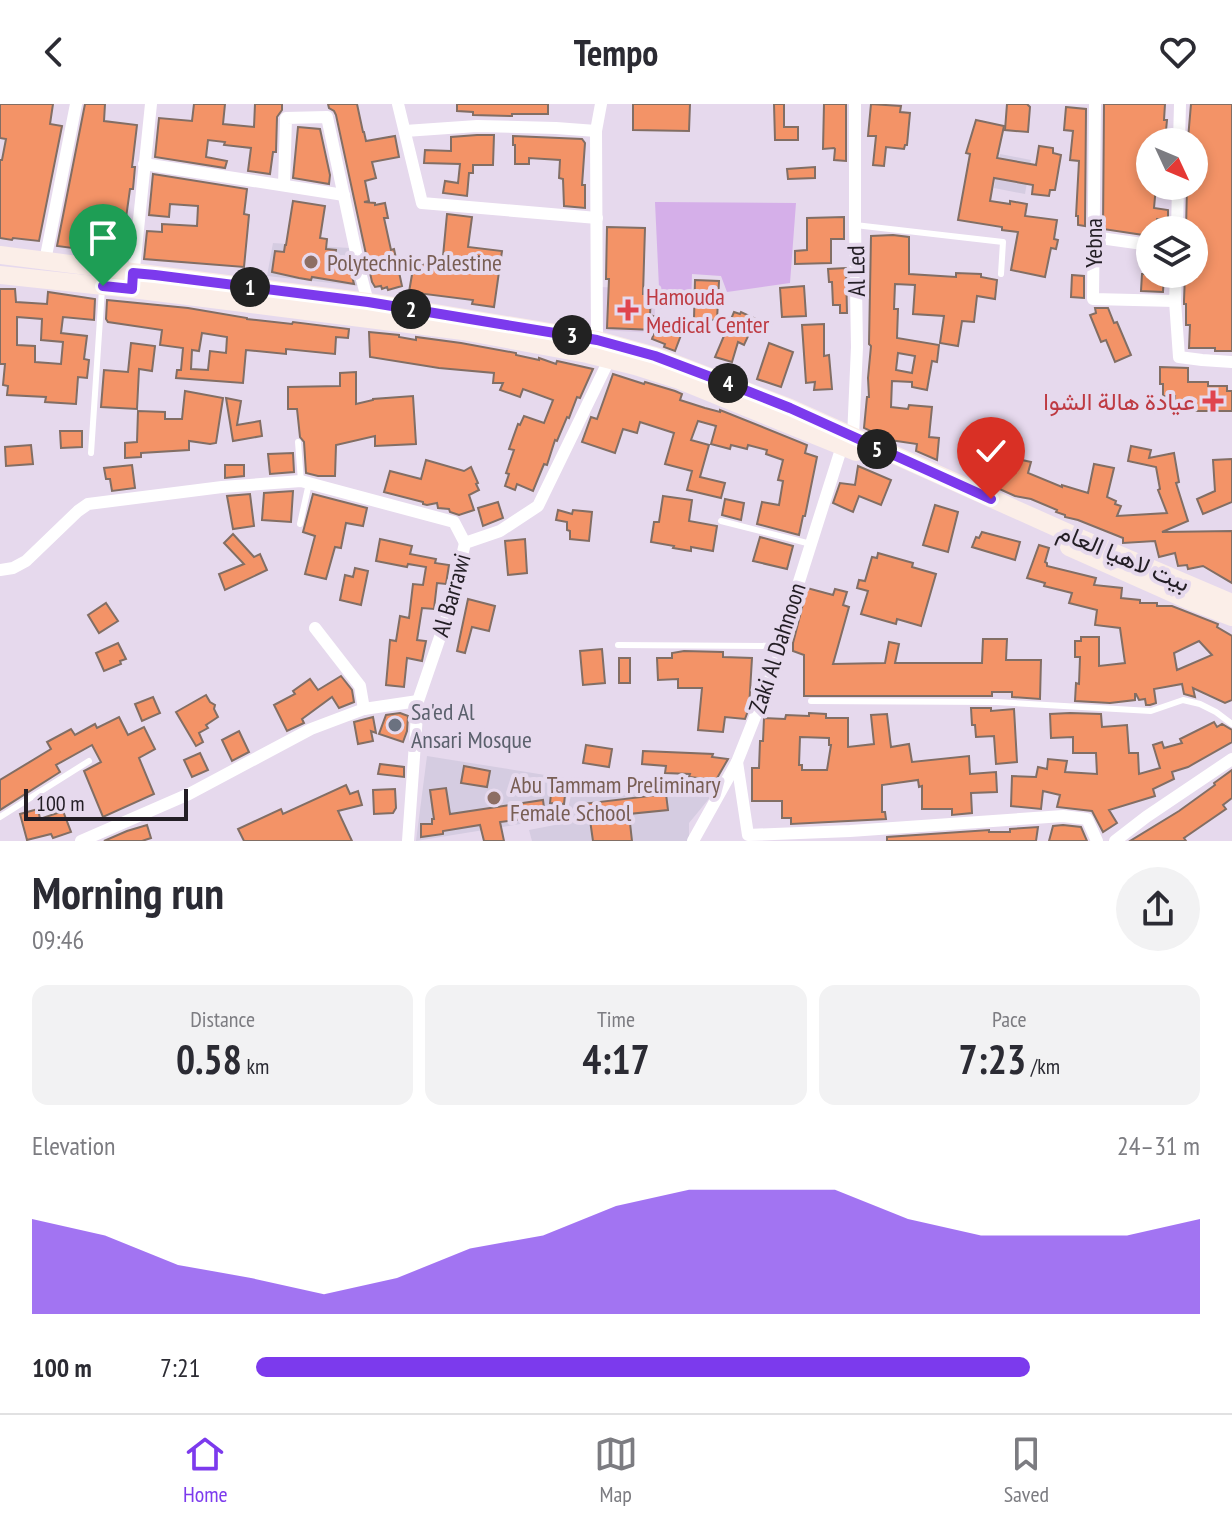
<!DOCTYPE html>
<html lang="en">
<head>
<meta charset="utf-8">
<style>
	:root { --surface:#fff; --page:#f2f2f3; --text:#2b2b33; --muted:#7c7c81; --line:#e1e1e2; --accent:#7c3aed }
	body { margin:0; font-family:"PT Sans Narrow",Vazirmatn,sans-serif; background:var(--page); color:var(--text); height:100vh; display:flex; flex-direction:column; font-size:30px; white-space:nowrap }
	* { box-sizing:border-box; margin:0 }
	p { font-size:26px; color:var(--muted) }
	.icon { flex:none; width:44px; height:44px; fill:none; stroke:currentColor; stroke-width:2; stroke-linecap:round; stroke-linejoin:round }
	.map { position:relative; height:737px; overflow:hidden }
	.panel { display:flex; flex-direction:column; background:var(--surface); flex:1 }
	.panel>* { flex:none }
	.needle { width:52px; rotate:134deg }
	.fabs { position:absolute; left:1136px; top:24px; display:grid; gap:16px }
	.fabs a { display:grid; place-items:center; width:72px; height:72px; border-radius:50%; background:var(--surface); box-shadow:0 4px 12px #0003; font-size:40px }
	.scale { position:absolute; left:24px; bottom:20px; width:164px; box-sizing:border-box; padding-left:8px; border:4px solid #231e25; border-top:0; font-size:22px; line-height:28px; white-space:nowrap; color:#231e25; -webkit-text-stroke:6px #e6d9ed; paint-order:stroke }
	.pin { position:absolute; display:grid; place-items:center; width:68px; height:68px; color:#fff; margin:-82px -34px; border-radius:50% 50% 50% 0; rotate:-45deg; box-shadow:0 0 8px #0007 }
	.pin .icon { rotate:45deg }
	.km { position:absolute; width:40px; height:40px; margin:-20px; border-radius:50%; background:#222; color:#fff; font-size:22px; line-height:40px; text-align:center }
	.round { display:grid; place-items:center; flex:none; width:84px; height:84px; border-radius:42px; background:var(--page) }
	.overview { display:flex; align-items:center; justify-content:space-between; height:136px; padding:0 32px }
	h1 { font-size:44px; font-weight:800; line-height:60px }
	.metrics { display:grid; grid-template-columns:repeat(3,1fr); gap:12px; height:136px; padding:8px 32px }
	.metrics div { display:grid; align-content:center; border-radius:16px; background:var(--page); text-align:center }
	.metrics b { font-size:40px; font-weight:800 }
	.metrics small { font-size:22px; font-weight:400 }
	.metrics p { font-size:22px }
	.chart { height:224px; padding:16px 32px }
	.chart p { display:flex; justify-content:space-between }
	.chart svg { width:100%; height:144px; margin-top:8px; fill:var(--accent); opacity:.7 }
	ul { padding:0 32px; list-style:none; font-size:26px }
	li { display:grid; grid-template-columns:128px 96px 1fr; align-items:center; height:60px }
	li i { height:20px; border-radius:10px; background:var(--accent) }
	header { display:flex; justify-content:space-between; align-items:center; height:104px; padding:0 32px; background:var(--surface); font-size:36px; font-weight:800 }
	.tab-bar { display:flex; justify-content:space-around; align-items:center; height:112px; border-top:2px solid var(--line); background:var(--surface); font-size:22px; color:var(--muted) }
	.tab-bar a { display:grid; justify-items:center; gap:4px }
	.tab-bar .selected { color:var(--accent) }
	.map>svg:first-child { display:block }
</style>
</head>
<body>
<header><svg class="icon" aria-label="back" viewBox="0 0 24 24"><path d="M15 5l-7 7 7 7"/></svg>Tempo<svg class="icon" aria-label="heart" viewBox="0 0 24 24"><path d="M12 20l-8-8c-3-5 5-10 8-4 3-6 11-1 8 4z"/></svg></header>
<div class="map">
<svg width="1232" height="737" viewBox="0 0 1232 737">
	<rect width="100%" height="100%" fill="#e6d9ed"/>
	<polygon fill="#dccbe6" points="602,183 656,186 654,229 600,226"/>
	<g fill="#d5cce1">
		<polygon points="1000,50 1031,56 1025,90 994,84"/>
		<polygon points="273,139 349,144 359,182 267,172"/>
		<polygon points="427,652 570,675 563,713 416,737"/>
		<polygon points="574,677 712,691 689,719 689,737 532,737 529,726 565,719"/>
	</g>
	<polygon fill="#d5afe9" points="655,98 796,99 790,179 727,188 721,172 692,170 691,204 660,205"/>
	<g fill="#f39367" stroke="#826e64" stroke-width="2" fill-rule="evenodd">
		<polygon points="0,0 53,0 50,20 62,22 39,137 13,134 12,136 0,134 0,56 2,56 6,35 0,34"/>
		<polygon points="85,0 105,0 104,17 137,21 132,63 135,63 133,85 130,85 125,121 129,122 126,151 57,142"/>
		<polygon points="194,0 225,0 223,20 254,23 255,0 282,0 282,6 277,13 276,48 273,48 270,70 248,67 251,44 224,41 225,38 208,36 206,53 227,57 225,64 155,53 159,14 192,17"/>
		<polygon points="328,0 357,0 363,28 364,28 366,37 395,32 399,53 372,58 376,74 365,77 369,97 364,98 375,99 375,101 385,99 388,114 384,114 391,146 394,145 402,182 388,186 387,183 382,185 381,182 375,183 372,178 336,11 334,7 329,4"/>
		<polygon points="457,0 548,0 548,10 512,10 512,12 473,11 473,8 457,7"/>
		<polygon points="633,0 690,0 689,27 633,26"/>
		<polygon points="774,0 784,0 784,23 798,23 798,36 775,36"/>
		<polygon points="824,0 846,0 846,57 834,56 835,45 834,44 823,45"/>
		<polygon points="871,0 901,2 900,8 910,9 907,41 905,41 904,45 886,43 884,62 873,61 876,32 868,32"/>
		<polygon points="1007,0 1027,0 1030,3 1028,28 1005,26"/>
		<polygon points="1104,0 1165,0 1164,16 1167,16 1165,37 1150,36 1150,82 1156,82 1154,104 1168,106 1168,116 1157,115 1156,126 1150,126 1150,132 1103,125"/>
		<polygon points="1191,0 1232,0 1232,247 1215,247 1215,244 1189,244 1190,221 1186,221 1186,200 1184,200 1184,197 1185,170 1194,170 1194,126 1186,126 1187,82 1194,82 1194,35 1188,35"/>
		<polygon points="1066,3 1086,5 1085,122 1078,121 1078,112 1076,112 1079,57 1070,56 1073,27 1064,26"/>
		<polygon points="976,16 1004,22 997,54 1036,61 1039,42 1053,44 1053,49 1061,51 1055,86 1050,86 1049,92 1032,90 1033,81 994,74 990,97 1010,100 1010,97 1027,100 1025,112 1057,116 1054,135 1058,136 1056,145 1051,144 1045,173 1011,166 1018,128 1002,126 1002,123 958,116 970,50 966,49"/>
		<polygon points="298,23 320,25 330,71 329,80 293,74"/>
		<polygon points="477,31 494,31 493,61 473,61 473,69 469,69 467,92 443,89 445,77 458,79 460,60 424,59 425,46 451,47 451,33"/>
		<polygon points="513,32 582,35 585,39 582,81 585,81 585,104 564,102 563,75 559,74 560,56 529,54 529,60 515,60 515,41 513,41"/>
		<polygon points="815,63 815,74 788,75 787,65"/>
		<polygon points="153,70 247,85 244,110 249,111 244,163 144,155 147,127 162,128 162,120 197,122 198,102 170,100 169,113 149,111"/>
		<polygon points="293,97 325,102 320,134 327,135 326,145 336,146 335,154 348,156 354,180 312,173 311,176 299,174 272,168 275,147 284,148 285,141 286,141"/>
		<polygon points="447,110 472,113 468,143 502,147 494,203 472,200 473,196 409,188 414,159 442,163"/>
		<polygon points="844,113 844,135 831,135 831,159 795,160 795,147 807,146 807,114"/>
		<polygon points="607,123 645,124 643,190 651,190 650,211 684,223 675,247 664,243 665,240 652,235 655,226 607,224 609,175 606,175"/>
		<path d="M893,131L909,133V170L956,173V169L981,170V173L997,176L995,195L977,192L974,218L962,217L958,242L940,239L944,212L913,210L915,181L895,180L894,205H898L897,234L939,241L937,258L932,257L927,286L912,283V278L892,277L891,303L908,305L909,301L932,303L929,333L939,334L937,356L916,347L917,340L890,336L864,324L867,293H869L868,274L871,242L869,240L871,132ZM898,249L915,252L912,269L896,266Z"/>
		<polygon points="846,164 847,209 840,209 840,201 833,201 832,178 829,178 828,165"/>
		<polygon points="1142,170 1164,170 1163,188 1141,187"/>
		<polygon points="1072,171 1084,172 1084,194 1071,193"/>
		<polygon points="695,176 719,177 717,216 694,215"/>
		<polygon points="804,182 806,212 782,213 780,184"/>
		<path d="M0,185H15L16,198L47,200L48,188L95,195L94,216L63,213L61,229L87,232L84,255L89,256L87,274L78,273L76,300L45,298L46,293L7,291L8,282L3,281L5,260H0ZM17,213L42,215L41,236L63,238L61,260L35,258V242L17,241Z"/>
		<path d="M107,196L188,204L247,214V215L292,220L293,218L349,225L348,234L336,233L335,250L286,245V250L246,246L243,279L176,274L177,266H181L183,244L160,241L162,226L108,218L106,215ZM202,229L227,233L226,249L210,247L208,266L191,265L192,246L199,247Z"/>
		<polygon points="1095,204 1108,204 1114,219 1117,218 1131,251 1115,258 1106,236 1101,238 1090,211 1096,209"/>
		<polygon points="734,208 740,210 741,208 756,215 744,241 738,238 732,258 715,253"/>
		<polygon points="824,220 824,252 829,251 832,285 814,286 815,278 806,279 802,221"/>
		<polygon points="369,228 399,231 399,233 416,236 416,233 461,239 516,249 516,251 539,256 539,254 556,260 557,257 593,265 580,294 577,293 569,314 567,313 557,337 555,336 547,361 544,360 533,387 517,380 515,386 505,382 509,370 506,369 514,346 509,345 518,320 520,321 524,312 544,319 553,296 523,285 520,293 500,286 503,279 493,279 494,269 439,264 370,253"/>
		<polygon points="131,239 155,242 152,267 139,265 137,305 101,303 104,266 128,268"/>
		<polygon points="769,239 793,248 781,283 757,275"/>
		<polygon points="1160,263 1188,264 1188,278 1208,278 1208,282 1227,282 1227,287 1232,287 1232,307 1194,307 1194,302 1174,302 1175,292 1163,292 1163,280 1160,280"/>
		<polygon points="356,268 356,300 373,296 373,295 413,292 416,340 375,342 375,332 336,341 335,372 318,372 306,369 304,338 300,333 297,305 288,305 288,283 340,282 340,269"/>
		<polygon points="613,270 644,280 645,278 675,287 682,290 680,296 705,304 720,308 720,306 807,341 805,349 817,353 805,412 803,412 799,431 757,420 762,398 779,401 783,377 778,376 783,356 766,350 767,346 748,341 747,345 731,341 730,345 711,340 716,322 698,317 691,336 709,341 700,373 725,379 721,394 687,386 692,367 665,360 674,329 640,318 637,329 623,325 615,349 582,338 591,313 597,315"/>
		<polygon points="185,287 223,294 216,339 210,340 189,337 189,346 141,349 141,353 125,354 125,339 137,338 138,307 165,308 165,315 182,315"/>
		<polygon points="226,294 241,297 237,321 260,317 262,332 233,337"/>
		<polygon points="60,327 82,327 82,343 61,344"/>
		<polygon points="970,340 982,342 982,347 1031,358 1028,369 1062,383 1062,381 1088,389 1094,360 1114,364 1107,393 1116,397 1115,400 1121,402 1117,412 1167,409 1158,386 1160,385 1156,363 1128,357 1131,342 1151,346 1149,354 1174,349 1179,378 1176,379 1188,417 1162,428 1232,427 1232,479 1203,462 1188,465 1187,461 1178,462 1175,449 1159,453 1155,437 1123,439 1123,434 1078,416 1065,413 1065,411 1056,408 1057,406 1031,395 1015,392 995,383 996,381 977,375 979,368 966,366"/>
		<polygon points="31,341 33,360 6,362 5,343"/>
		<polygon points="293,349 294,368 270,370 268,350"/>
		<polygon points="1232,355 1232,398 1203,410 1197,395 1215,387 1213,356"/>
		<polygon points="426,356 464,367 471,363 478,379 476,380 479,386 469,391 474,406 459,411 450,408 449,405 438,404 437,399 427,401 423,400 423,398 384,388 390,367 421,375"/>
		<polygon points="132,361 135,384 112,387 110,375 106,375 104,364"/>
		<polygon points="225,361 244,361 244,372 225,374"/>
		<polygon points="858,362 891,376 881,401 859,392 853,408 833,399 840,379 855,381"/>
		<polygon points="293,387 291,418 262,416 264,389"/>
		<polygon points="250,390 254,422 233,425 227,392"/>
		<polygon points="313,390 367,404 363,422 346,419 341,444 335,443 326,475 305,470 315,432 303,428"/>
		<polygon points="663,392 692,396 689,417 717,422 713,447 691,443 691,447 673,444 674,442 651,438 654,418 659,418"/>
		<polygon points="725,395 744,399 741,416 722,411"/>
		<polygon points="498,398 503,414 483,422 478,404"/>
		<polygon points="935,401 958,408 948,448 923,441"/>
		<polygon points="558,406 572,410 573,406 592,408 589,437 570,435 570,427 567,426 567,418 556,416"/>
		<polygon points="982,428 1020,438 1015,456 972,443 976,433 979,434"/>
		<polygon points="233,430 254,453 260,450 267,466 225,486 219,470 244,460 224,439"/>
		<polygon points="760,433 793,442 787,465 753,457"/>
		<polygon points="380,435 412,442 410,450 436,455 435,459 449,461 446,480 437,479 434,505 422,504 417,536 426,537 422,557 407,554 404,583 386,581 390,536 396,537 400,512 409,514 413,480 423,481 426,463 408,460 407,463 376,457"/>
		<polygon points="525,435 527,469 508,471 505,437"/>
		<path d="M1039,441L1049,444L1045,458L1047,459V462L1096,474L1094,481L1122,484L1121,494L1140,496V499H1157V502H1172L1218,520L1217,523L1232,532V596L1225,599L1193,584L1195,593L1184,590L1182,580L1154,585L1156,599L1150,601H1146L1145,595L1139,596L1136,590H1135V596L1110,599L1075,597L1076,579L1079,580L1080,553H1075V537H1081V533H1099V562L1125,559L1120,524L1095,521L1097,506L1069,499L1072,489L1044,482L1045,479L1027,474ZM1199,537L1212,551L1177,566L1174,549Z"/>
		<polygon points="878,449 913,459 912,463 936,470 921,522 897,515 896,520 861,510 868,487 857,484 859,476 865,477 872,453 877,454"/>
		<polygon points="355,464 368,467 361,501 340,496 345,471 353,473"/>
		<polygon points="807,484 833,491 835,485 847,488 843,501 849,503 833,560 885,559 889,538 899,540 895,559 982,559 983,535 1007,535 1006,556 1041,556 1040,595 1012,593 1012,588 992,588 992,592 804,592 804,551 793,547 793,539"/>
		<polygon points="468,495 495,502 489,527 472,523 465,549 457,547"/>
		<polygon points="106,499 118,517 99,529 88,511"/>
		<polygon points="118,539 126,555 120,557 121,560 104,567 96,549"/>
		<polygon points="602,545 605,579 583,581 580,547"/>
		<polygon points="684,547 723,548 723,553 752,554 749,604 745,615 725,613 723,628 698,626 702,584 678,584 678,575 658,576 657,554 672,554 672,549"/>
		<rect x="619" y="554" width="11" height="25"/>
		<polygon points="341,572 352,586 354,598 339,604 332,593 302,615 304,619 287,627 274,601 295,590 293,587 310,575 318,586"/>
		<polygon points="206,591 210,598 215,601 214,605 218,613 206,621 208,624 199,629 203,638 196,642 176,608"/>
		<polygon points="153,593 160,609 142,617 135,600"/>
		<polygon points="971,604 991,604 991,607 1014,605 1017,658 996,660 994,632 976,633 975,621 972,621"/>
		<polygon points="400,609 408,612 407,627 403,638 379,630 386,611"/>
		<path d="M809,609L826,610V614H848V643L874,640L871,611L887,610L891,643L909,640L912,658L969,652L970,670L996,668L997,688L971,689L972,709L952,711V705H922V682L919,683L918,676L882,681V708H885L886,715L791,720V714H782V697H752V664H759L760,637H763L764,614L785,615L786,611L809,612ZM800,633L829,634V641H831L827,666H802V661H799Z"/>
		<polygon points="1070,609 1101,610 1102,623 1127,621 1129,649 1138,649 1139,670 1160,664 1153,641 1162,638 1164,644 1182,639 1180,635 1214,618 1217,623 1222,620 1232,626 1232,638 1188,663 1172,668 1174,675 1153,685 1155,692 1109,706 1117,719 1103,728 1092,707 1057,703 1060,691 1043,687 1041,705 1011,702 1012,672 1036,673 1038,663 1047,665 1048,655 1067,657 1065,668 1097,670 1096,649 1073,649 1073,633 1051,634 1050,610"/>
		<polygon points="119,613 128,631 144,623 155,645 139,654 154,690 103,713 84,667 101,658 92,641 56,661 60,668 0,706 0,676 51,645 47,638 71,625 75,631 95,620 97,624"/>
		<polygon points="373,613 376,629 371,627 373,637 358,640 354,618"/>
		<polygon points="239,627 249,648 232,657 222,636"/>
		<polygon points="586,641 612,645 609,663 583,659"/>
		<polygon points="643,647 713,650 712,653 728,655 716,676 689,673 690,670 665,669 666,662 642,660"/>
		<polygon points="200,649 208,666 192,673 184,656"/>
		<polygon points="380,660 404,663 404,673 378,670"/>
		<polygon points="464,662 490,667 487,683 461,679"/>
		<polygon points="1232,666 1232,694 1223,701 1226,705 1184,734 1186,737 1130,737 1179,707 1215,681 1214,679"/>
		<polygon points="346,681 350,690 358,687 362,701 338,707 352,737 244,737 238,725 281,705 283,710"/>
		<polygon points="552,681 566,682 564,700 550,699"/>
		<polygon points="446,684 450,710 543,696 545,712 500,718 504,737 484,737 480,721 443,727 443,730 421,733 421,720 432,720 432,715 434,715 430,686"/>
		<polygon points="395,685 396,704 393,709 374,710 373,686"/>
		<polygon points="666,690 668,706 629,710 632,737 593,737 590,716 584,717 582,700"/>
		<polygon points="38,705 40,715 63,707 71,728 53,734 51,730 27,736 20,710"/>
		<polygon points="147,721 151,734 142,737 104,737 127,727"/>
		<polygon points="1063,721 1081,723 1087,737 1049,737 1053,722"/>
		<polygon points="1038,723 1036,737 887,737 887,733 989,726 989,728 1010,728 1010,725"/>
	</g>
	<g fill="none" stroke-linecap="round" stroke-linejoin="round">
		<g stroke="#fff" stroke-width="6">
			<polyline points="855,121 1003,138 1001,170"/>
			<polyline points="298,338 301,377"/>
			<polyline points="91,349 102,185"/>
			<polyline points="721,417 811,440"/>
			<polyline points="300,420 309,379"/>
			<polyline points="618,541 783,542"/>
			<polyline points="811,597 996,598 1151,607 1183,596 1200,600 1216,608 1232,620"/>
			<polyline points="0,713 89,657"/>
		</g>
		<g stroke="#fff" stroke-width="12">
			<polyline points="398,0 422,99 597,114"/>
			<polyline points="1095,0 1093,195 1175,197"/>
			<polyline points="405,27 477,22 556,24 596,27"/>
			<polyline points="1179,38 1180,0"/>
			<polyline points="144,60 344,91"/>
			<polyline points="284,81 286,14 327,13 361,172 368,198"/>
			<polyline points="1177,126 1178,82"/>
			<polyline points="1093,133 1150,141"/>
			<polyline points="45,157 76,0"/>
			<polyline points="1176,170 1175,197 1179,253 1202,256 1232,258"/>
			<polyline points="133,174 151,0"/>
			<polyline points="597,236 596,27 601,0"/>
			<polyline points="853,333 857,243 855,121 855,0"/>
			<polyline points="0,466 13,464 26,457 78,407 88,400 222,383 301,377 454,418 465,439"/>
			<polyline points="315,524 360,582 364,605"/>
			<polyline points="737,658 748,731 850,727 1063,712 1087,715 1097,737"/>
			<polyline points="81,737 189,690 311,625 364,605 418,597"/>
			<polyline points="408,737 418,597 450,504 465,439 500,427 538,402 609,256"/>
			<polyline points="693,737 737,658 783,542 797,484 842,342"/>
			<polyline points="1115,737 1146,713 1232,655"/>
		</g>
		<g stroke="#fbeee8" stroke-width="18">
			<polyline points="0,151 368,198 597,236 655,252 790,304 1075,432 1232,499"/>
			<polyline points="0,171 132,185 463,227 587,250 635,262 679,276 856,348"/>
			<polyline points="1069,443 1188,496 1232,513"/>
		</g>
	</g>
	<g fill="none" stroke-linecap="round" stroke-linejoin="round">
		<g stroke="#fff" stroke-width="16">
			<polyline id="route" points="103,182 132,185 133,169 155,171 368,198 597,236 655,252 737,283 790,304 991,395"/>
		</g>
		<use href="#route" stroke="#7c3aed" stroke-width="10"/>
	</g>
	<g fill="#8d6e63" stroke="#e6d9ed" stroke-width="3">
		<circle cx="311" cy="158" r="8"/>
		<circle cx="494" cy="694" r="8"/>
	</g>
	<g fill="#e0444e" stroke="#e6d9ed" stroke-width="3">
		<path d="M624 194h8v8h8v8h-8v8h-8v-8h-8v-8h8z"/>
		<path d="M1209 285h8v8h8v8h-8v8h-8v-8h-8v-8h8z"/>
	</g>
	<circle fill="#6b7280" stroke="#e6d9ed" stroke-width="3" cx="395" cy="621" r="8"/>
	<g text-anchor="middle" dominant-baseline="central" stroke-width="8" stroke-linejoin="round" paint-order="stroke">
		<g font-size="24" fill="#231e25" stroke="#e6d9ed">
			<text transform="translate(1093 139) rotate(-90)">Yebna</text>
			<text transform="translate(856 167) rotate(-91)">Al Led</text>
			<text transform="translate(1124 453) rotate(23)">بيت لاهيا العام</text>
			<text transform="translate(451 491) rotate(-74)">Al Barrawi</text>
			<text transform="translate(777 544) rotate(-72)">Zaki Al Dahnoon</text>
		</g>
		<g font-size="24" fill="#785e54" stroke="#e6d9ed" text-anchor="start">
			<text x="327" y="158">Polytechnic Palestine</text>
			<text x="510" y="680">Abu Tammam Preliminary<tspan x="510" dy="28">Female School</tspan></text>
		</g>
		<g font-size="24" fill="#be3a42" stroke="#e6d9ed" text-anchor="start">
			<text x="646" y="192">Hamouda<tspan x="646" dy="28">Medical Center</tspan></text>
			<text x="1195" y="297" text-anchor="end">عيادة هالة الشوا</text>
		</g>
		<g font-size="24" fill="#5b616d" stroke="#e6d9ed" text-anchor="start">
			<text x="411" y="607">Sa'ed Al<tspan x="411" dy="28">Ansari Mosque</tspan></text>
		</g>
	</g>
</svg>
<div class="fabs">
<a><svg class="needle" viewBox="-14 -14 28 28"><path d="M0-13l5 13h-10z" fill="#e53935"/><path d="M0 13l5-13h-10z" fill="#7c7c81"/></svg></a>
<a><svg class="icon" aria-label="layers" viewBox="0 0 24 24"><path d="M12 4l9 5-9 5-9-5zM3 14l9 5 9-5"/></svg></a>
</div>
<div class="scale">100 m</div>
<div class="pin" style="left:103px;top:182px;background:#1e9e55"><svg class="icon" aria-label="arrive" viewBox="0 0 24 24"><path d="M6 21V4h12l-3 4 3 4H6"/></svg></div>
<div class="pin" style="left:991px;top:395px;background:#d93025"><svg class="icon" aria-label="check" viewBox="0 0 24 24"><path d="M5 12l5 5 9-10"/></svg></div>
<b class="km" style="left:250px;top:183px">1</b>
<b class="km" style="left:411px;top:205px">2</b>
<b class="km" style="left:572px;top:231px">3</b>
<b class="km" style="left:728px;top:279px">4</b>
<b class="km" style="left:877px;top:345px">5</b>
</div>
<section class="panel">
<div class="overview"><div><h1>Morning run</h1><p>09:46</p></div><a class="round"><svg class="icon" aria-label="share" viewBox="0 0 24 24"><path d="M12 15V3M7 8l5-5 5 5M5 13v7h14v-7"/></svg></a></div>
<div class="metrics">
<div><p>Distance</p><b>0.58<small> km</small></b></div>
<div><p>Time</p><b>4:17</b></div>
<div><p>Pace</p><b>7:23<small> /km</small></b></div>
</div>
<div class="chart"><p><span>Elevation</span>24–31 m</p>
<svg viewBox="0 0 160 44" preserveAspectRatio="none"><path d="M0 44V15L10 20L20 29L30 33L40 38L50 33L60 24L70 20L80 11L90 6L100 6L110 6L120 15L130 20L140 20L150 20L160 15V44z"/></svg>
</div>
<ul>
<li><b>100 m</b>7:21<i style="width:82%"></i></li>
</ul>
</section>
<nav class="tab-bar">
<a class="selected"><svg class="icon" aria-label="home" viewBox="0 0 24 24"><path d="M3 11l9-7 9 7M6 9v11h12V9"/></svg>Home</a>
<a><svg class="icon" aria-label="map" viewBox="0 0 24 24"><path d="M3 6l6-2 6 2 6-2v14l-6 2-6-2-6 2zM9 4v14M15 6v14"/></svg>Map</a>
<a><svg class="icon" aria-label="saved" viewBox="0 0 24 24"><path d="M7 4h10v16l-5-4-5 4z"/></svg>Saved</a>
</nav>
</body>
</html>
